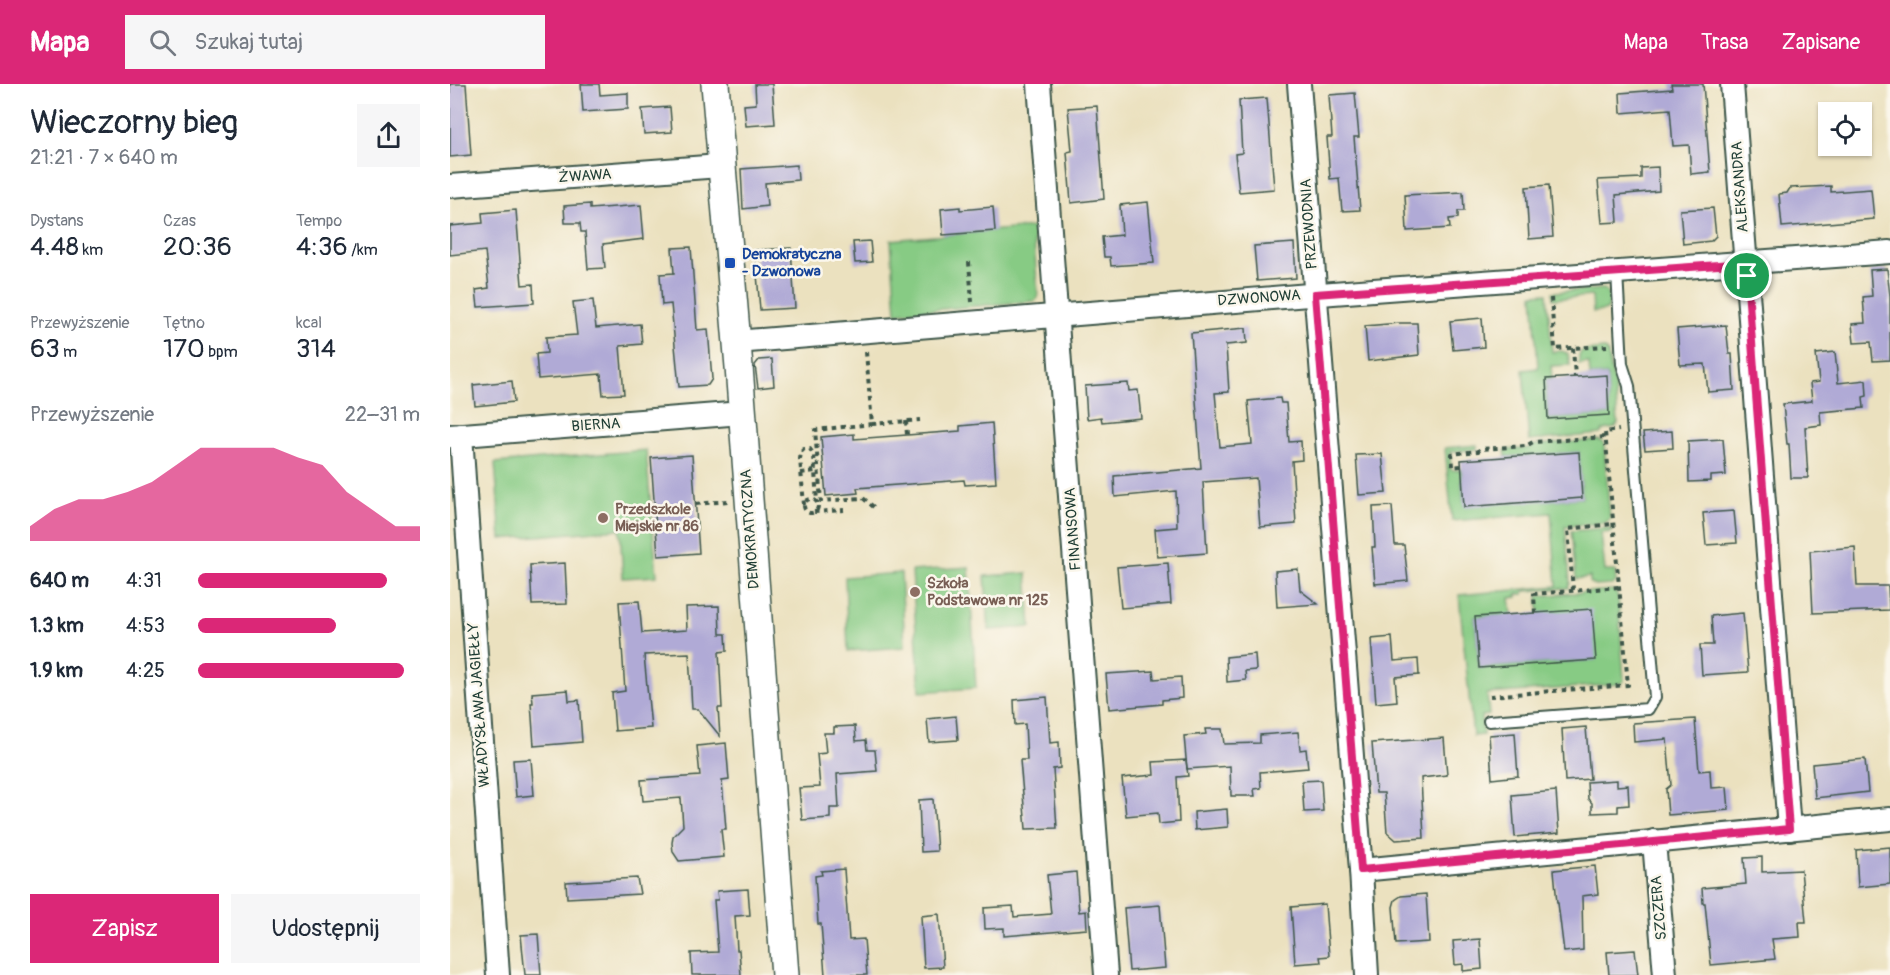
<!DOCTYPE html>
<html lang="pl">
<head>
<meta charset="utf-8">
<style>
	:root { --surface:#fff; --page:#f6f6f7; --text:#1f2937; --muted:#747a83; --accent:#db2777 }
	body { margin:0; font-family:Pangolin,sans-serif; background:var(--page); color:var(--text); height:100vh; display:flex; flex-direction:column; font-size:22px; white-space:nowrap }
	* { box-sizing:border-box; margin:0 }
	p { font-size:20px; color:var(--muted) }
	.icon { flex:none; width:33px; height:33px; fill:none; stroke:currentColor; stroke-width:2; stroke-linecap:round; stroke-linejoin:round }
	.map { position:relative; flex:1; overflow:hidden }
	.panel { display:flex; flex-direction:column; background:var(--surface); width:450px }
	.panel>* { flex:none }
	.buttons { position:absolute; left:1368px; top:18px; display:grid; gap:12px }
	.buttons a { display:grid; place-items:center; width:54px; height:54px; border-radius:0px; background:var(--surface); box-shadow:0 2px 4px #0004; font-size:30px }
	.pin { position:absolute; display:grid; place-items:center; width:51px; height:51px; color:#fff; margin:-26px; border:3px solid #fff; border-radius:50%; box-shadow:0 2px 6px #0007 }
	.round { display:grid; place-items:center; flex:none; width:63px; height:63px; border-radius:0px; background:var(--page) }
	.headline { display:flex; align-items:center; justify-content:space-between; height:102px; padding:0 30px }
	h1 { font-size:33px; font-weight:600; line-height:45px }
	.stats { display:grid; grid-template-columns:repeat(3,1fr); gap:9px; height:102px; padding:6px 30px }
	.stats div { display:grid; align-content:center }
	.stats b { font-size:26px; font-weight:600 }
	.stats small { font-size:16px; font-weight:400 }
	.stats p { font-size:16px }
	.chart { height:168px; padding:12px 30px }
	.chart p { display:flex; justify-content:space-between }
	.chart svg { width:100%; height:108px; margin-top:6px; fill:var(--accent); opacity:.7 }
	.button { display:flex; gap:12px; margin-top:auto; padding:12px 30px }
	.button a { flex:1; height:69px; border-radius:0px; background:var(--accent); color:#fff; font-size:24px; font-weight:600; line-height:69px; text-align:center }
	.button a+a { background:var(--page); color:var(--text) }
	ul { padding:0 30px; list-style:none; font-size:20px }
	li { display:grid; grid-template-columns:96px 72px 1fr; align-items:center; height:45px }
	li i { height:15px; border-radius:8px; background:var(--accent) }
	header { display:flex; align-items:center; gap:36px; box-sizing:border-box; height:84px; padding:0 30px; background:var(--accent); color:#fff }
	header strong { font-size:28px }
	nav { display:flex; gap:33px; margin-inline-start:auto; font-size:21px }
	.search { width:420px; height:54px; background:var(--page); display:flex; align-items:center; gap:15px; box-sizing:border-box; padding:0 21px; border-radius:0px; color:var(--muted); font-size:22px }
	main { display:flex; flex:1; min-height:0 }
	.map>svg:first-child { display:block }
</style>
</head>
<body>
<header>
<strong>Mapa</strong>
<div class="search"><svg class="icon" aria-label="search" viewBox="0 0 24 24"><circle cx="10" cy="10" r="6"/><path d="M15 15l6 6"/></svg>Szukaj tutaj</div>
<nav><a>Mapa</a><a>Trasa</a><a>Zapisane</a></nav>
</header>
<main>
<section class="panel">
<div class="headline"><div><h1>Wieczorny bieg</h1><p>21:21 · 7 × 640 m</p></div><a class="round"><svg class="icon" aria-label="share" viewBox="0 0 24 24"><path d="M12 15V3M7 8l5-5 5 5M5 13v7h14v-7"/></svg></a></div>
<div class="stats">
<div><p>Dystans</p><b>4.48<small> km</small></b></div>
<div><p>Czas</p><b>20:36</b></div>
<div><p>Tempo</p><b>4:36<small> /km</small></b></div>
</div>
<div class="stats">
<div><p>Przewyższenie</p><b>63<small> m</small></b></div>
<div><p>Tętno</p><b>170<small> bpm</small></b></div>
<div><p>kcal</p><b>314</b></div>
</div>
<div class="chart"><p><span>Przewyższenie</span>22–31 m</p>
<svg viewBox="0 0 160 44" preserveAspectRatio="none"><path d="M0 44V38L10 31L20 27L30 27L40 24L50 20L60 13L70 6L80 6L90 6L100 6L110 10L120 13L130 24L140 31L150 38L160 38V44z"/></svg>
</div>
<ul>
<li><b>640 m</b>4:31<i style="width:85%"></i></li>
<li><b>1.3 km</b>4:53<i style="width:62%"></i></li>
<li><b>1.9 km</b>4:25<i style="width:93%"></i></li>
</ul>
<div class="button"><a>Zapisz</a><a>Udostępnij</a></div>
</section>
<div class="map">
<svg width="1440" height="891" viewBox="0 0 1440 891">
	<rect width="100%" height="100%" fill="#fbf7ec"/>
	<filter id="ink" filterUnits="userSpaceOnUse"><feTurbulence type="fractalNoise" baseFrequency=".0167" numOctaves="2"/><feDisplacementMap in="SourceGraphic" scale="12" xChannelSelector="R" yChannelSelector="G"/><feConvolveMatrix kernelMatrix="1 2 1 2 8 2 1 2 1" color-interpolation-filters="sRGB"/></filter>
	<filter id="wash" filterUnits="userSpaceOnUse"><feTurbulence type="fractalNoise" baseFrequency=".008" numOctaves="4" result="noise"/><feDisplacementMap in="SourceGraphic" scale="24" xChannelSelector="R" yChannelSelector="G"/><feGaussianBlur stdDeviation="1.35" result="paint"/><feColorMatrix in="noise" values="0 0 0 0 0 0 0 0 0 0 0 0 0 0 0 0 0 1.4 0 .05"/><feComposite in="paint" operator="in"/></filter>
	<g filter="url(#wash)">
		<rect width="100%" height="100%" fill="#ebe1bf"/>
		<g fill="#87cb84" stroke="#53845c" stroke-width="1.5">
			<polygon points="583,143 588,212 585,217 446,229 441,156"/>
			<path d="M1154,205C1160,211 1160,217 1158,225L1154,227L1143,228L1142,212L1103,215V208Z"/>
			<polygon points="1097,209 1102,268 1112,267 1118,270 1120,281 1101,282 1102,295 1096,295 1098,335 1159,331 1157,291 1140,292 1139,279 1129,280 1129,271 1132,267 1155,265 1157,267 1165,303 1168,339 1165,344 1153,346 1150,350 1079,357 1073,286 1088,284 1083,210"/>
			<polygon points="1149,356 1153,358 1154,360 1160,435 1155,439 1115,442 1120,499 1118,504 1074,507 1074,510 1067,510 1067,513 1060,514 1062,531 1025,533 1029,584 1145,576 1089,529 1088,512 1162,506 1165,507 1168,512 1174,597 1170,600 1037,610 1039,631 1031,632 1033,651 1023,652 1009,511 1107,502 1101,429 1002,437 995,364 1027,361 1027,365 1000,368 1001,386 1011,386 1014,422 1132,414 1129,368 1056,373 1055,366 1080,364 1083,361"/>
			<polygon points="196,366 207,492 173,494 170,445 51,455 45,379"/>
			<polygon points="1156,444 1161,445 1161,448 1151,449 1155,487 1165,487 1166,498 1162,501 1146,502 1140,499 1140,493 1126,495 1121,447"/>
			<polygon points="519,483 526,604 470,608 462,487"/>
			<polygon points="451,489 455,563 398,567 395,493"/>
			<polygon points="577,489 581,543 539,546 535,492"/>
		</g>
		<g id="blocks">
			<g fill="#b0aad6">
				<polygon points="0,0 16,0 21,71 0,73"/>
				<polygon points="131,0 149,0 150,11 178,9 178,25 133,28"/>
				<polygon points="305,0 322,0 325,40 296,42 294,21 306,20"/>
				<polygon points="1221,0 1253,0 1260,88 1241,90 1239,61 1223,62 1220,25 1171,29 1170,9 1222,5"/>
				<polygon points="905,9 909,53 904,53 910,126 892,127 889,94 880,95 877,53 882,53 879,11"/>
				<polygon points="817,14 824,105 789,108 785,70 792,69 789,16"/>
				<polygon points="647,22 654,115 621,119 617,68 622,67 618,24"/>
				<polygon points="220,23 222,48 194,50 192,25"/>
				<polygon points="347,81 348,96 315,99 317,122 293,125 291,85"/>
				<polygon points="1208,83 1209,107 1166,111 1168,138 1152,139 1148,96 1191,94 1191,84"/>
				<polygon points="1099,101 1103,153 1079,155 1076,103"/>
				<polygon points="1381,102 1381,108 1421,105 1424,135 1332,143 1329,110 1337,109 1340,104"/>
				<polygon points="1013,108 1014,127 1008,127 1008,134 999,135 1000,144 957,147 955,111"/>
				<polygon points="698,118 704,179 661,182 660,173 654,173 652,153 672,151 670,121"/>
				<polygon points="140,120 140,125 191,121 194,155 153,160 155,184 138,185 135,148 131,148 130,139 115,139 114,122"/>
				<polygon points="510,123 510,126 543,123 545,147 493,151 491,125"/>
				<polygon points="1263,124 1266,152 1261,157 1233,160 1230,126"/>
				<polygon points="66,126 72,201 83,200 84,219 28,223 26,206 39,204 35,167 0,171 0,142 33,139 32,129"/>
				<polygon points="420,157 422,178 405,179 403,158"/>
				<polygon points="844,159 846,194 807,197 804,162"/>
				<polygon points="241,163 247,246 258,245 262,295 258,301 229,303 221,220 212,221 210,190 224,189 222,164"/>
				<polygon points="341,164 345,224 310,226 305,166"/>
				<polygon points="1437,185 1440,212 1440,276 1423,277 1421,258 1404,259 1402,240 1415,239 1413,213 1422,212 1420,186"/>
				<polygon points="143,216 146,244 190,240 192,260 170,262 174,310 153,311 151,290 88,295 86,270 97,269 96,253 127,251 123,218"/>
				<polygon points="1032,234 1034,263 1003,266 1000,237"/>
				<polygon points="950,239 967,239 969,271 918,277 915,242"/>
				<polygon points="1276,241 1279,270 1282,270 1284,306 1258,308 1255,280 1230,281 1227,245"/>
				<polygon points="796,244 797,259 776,261 779,308 765,309 770,363 802,360 798,317 830,314 831,319 836,319 839,358 851,357 852,376 842,377 846,440 810,443 806,394 753,398 757,469 707,473 705,445 727,443 726,407 665,413 664,392 751,384 741,249"/>
				<polygon points="1385,268 1388,299 1416,296 1417,312 1413,313 1414,324 1370,328 1371,341 1355,343 1358,394 1341,394 1339,360 1337,360 1333,320 1362,317 1360,299 1369,298 1366,270"/>
				<polygon points="322,275 324,302 308,304 305,281 309,276"/>
				<polygon points="1157,291 1159,331 1098,335 1096,295"/>
				<polygon points="62,297 64,318 25,322 23,301"/>
				<polygon points="678,299 679,307 688,306 691,334 652,338 651,333 637,335 635,302"/>
				<polygon points="542,339 546,399 515,401 514,396 407,404 408,409 376,412 371,353 404,350 404,355 510,347 510,342"/>
				<polygon points="1222,347 1223,364 1195,366 1193,349"/>
				<polygon points="1273,355 1276,391 1261,392 1261,397 1239,398 1238,357"/>
				<polygon points="1129,368 1132,414 1014,423 1011,376"/>
				<polygon points="932,370 936,409 909,411 906,371"/>
				<polygon points="242,371 249,469 208,472 201,374"/>
				<polygon points="942,422 945,461 954,461 958,497 925,500 922,463 925,463 923,423"/>
				<polygon points="1284,427 1287,459 1256,461 1253,429"/>
				<polygon points="1405,463 1407,502 1438,502 1439,526 1363,529 1360,467"/>
				<polygon points="115,479 117,520 82,521 80,481"/>
				<polygon points="718,479 721,520 671,524 667,483"/>
				<polygon points="848,485 850,506 868,520 827,523 825,487"/>
				<polygon points="189,517 192,549 237,546 236,523 269,522 270,550 276,550 277,567 269,568 272,624 268,624 270,652 248,625 242,625 239,569 194,571 201,644 165,647 162,609 175,607 169,518"/>
				<polygon points="1142,525 1146,576 1029,584 1025,533"/>
				<polygon points="1293,529 1298,588 1252,591 1250,561 1263,561 1261,532"/>
				<polygon points="942,553 944,577 968,575 969,591 945,593 947,617 926,619 921,555"/>
				<polygon points="805,570 806,586 795,587 796,596 777,598 776,573"/>
				<polygon points="703,587 704,595 731,593 732,614 712,616 712,620 659,625 656,590"/>
				<polygon points="118,606 119,617 129,616 132,658 84,662 81,619 83,619 82,609"/>
				<polygon points="597,613 600,659 609,658 610,684 603,685 607,744 576,745 570,676 577,676 575,640 565,641 564,616"/>
				<polygon points="506,632 508,656 479,658 477,635"/>
				<polygon points="1245,635 1249,687 1260,686 1261,704 1277,703 1279,726 1218,731 1216,705 1221,701 1217,655 1184,658 1183,639"/>
				<polygon points="405,642 406,657 416,656 417,666 425,666 427,687 387,690 389,724 380,724 380,734 352,736 349,704 370,703 367,670 376,669 374,649 384,649 384,643"/>
				<polygon points="1136,643 1140,695 1115,697 1112,645"/>
				<polygon points="755,645 772,645 774,660 810,659 810,651 848,648 850,666 856,665 858,684 810,688 811,704 804,705 805,712 781,712 780,682 737,685 734,652 756,650"/>
				<polygon points="1065,649 1068,692 1042,695 1039,651"/>
				<polygon points="994,654 997,691 971,694 974,754 946,756 937,748 934,709 926,709 922,659"/>
				<polygon points="276,659 279,696 272,697 276,745 271,745 274,773 229,777 223,768 222,759 223,752 233,742 231,714 193,717 191,696 250,692 247,662"/>
				<polygon points="81,675 84,711 66,713 63,676"/>
				<polygon points="1415,675 1418,708 1365,714 1362,680"/>
				<polygon points="736,676 738,692 727,693 729,738 709,740 708,729 676,732 672,694 704,691 703,678"/>
				<polygon points="871,696 873,727 854,728 852,697"/>
				<polygon points="1167,696 1167,702 1178,701 1179,721 1168,722 1168,728 1142,729 1142,719 1138,715 1137,698"/>
				<polygon points="1106,707 1109,749 1065,753 1062,711"/>
				<polygon points="483,715 487,767 471,768 469,716"/>
				<polygon points="777,725 778,743 745,746 744,728"/>
				<polygon points="1440,763 1440,800 1408,803 1406,766"/>
				<polygon points="1312,773 1312,788 1351,786 1356,838 1349,838 1350,853 1322,855 1325,875 1261,881 1255,819 1253,819 1252,804 1296,800 1294,774"/>
				<polygon points="1145,782 1148,810 1132,812 1133,866 1114,868 1108,819 1107,819 1104,786"/>
				<polygon points="394,785 399,856 414,855 417,891 375,891 371,840 368,840 365,792 372,791 371,787"/>
				<polygon points="626,788 629,828 636,827 637,845 554,852 554,844 535,845 534,824 563,822 564,833 601,830 597,791"/>
				<polygon points="187,794 190,810 117,814 116,798"/>
				<polygon points="298,805 300,831 285,832 287,866 289,866 291,891 242,891 241,869 268,868 264,816 268,816 267,807"/>
				<polygon points="976,810 979,858 946,860 943,823 945,816 951,812"/>
				<polygon points="875,820 879,872 870,873 871,878 845,880 841,823"/>
				<polygon points="710,821 715,884 679,887 674,824"/>
				<polygon points="489,830 493,883 474,884 471,832"/>
				<polygon points="88,850 91,891 75,891 71,851"/>
				<polygon points="1030,855 1032,885 1013,887 1013,880 1005,881 1003,857"/>
				<polygon points="1185,866 1188,891 1159,891 1157,868"/>
			</g>
		</g>
	</g>
	<g filter="url(#ink)">
		<use href="#blocks" fill-opacity="0" stroke="#3e5649" stroke-width="1.5"/>
		<g fill="none" stroke-linecap="round" stroke-linejoin="round">
			<g stroke="#3e5649" stroke-width="14">
				<polyline id="service" points="1039,637 1198,625 1205,613 1179,302 1172,280 1167,188"/>
			</g>
			<g stroke="#3e5649" stroke-width="26">
				<g id="minor">
					<polyline points="589,0 656,891"/>
					<polyline points="849,0 911,786 917,891"/>
					<polyline points="1282,0 1339,745"/>
					<polyline points="0,102 270,82"/>
					<polyline points="286,258 883,209 1440,168"/>
					<polyline points="11,351 48,891"/>
					<polyline points="0,352 292,329"/>
					<polyline points="1204,757 1215,891"/>
					<polyline points="911,786 1440,735"/>
				</g>
			</g>
			<g stroke="#3e5649" stroke-width="30">
				<polyline id="tertiary" points="265,0 289,283 335,891"/>
			</g>
			<g stroke="#3e5649" stroke-width="4" stroke-dasharray="4.5 4.5" stroke-linecap="butt">
				<polyline points="519,178 522,218"/>
				<polyline points="1101,214 1105,265 1157,262"/>
				<polyline points="1123,264 1125,293"/>
				<polyline points="416,268 422,340 470,336"/>
				<polyline points="456,337 457,351"/>
				<polyline points="422,340 365,346 371,417 413,414 426,425"/>
				<polyline points="1011,382 1003,383 1002,370 1028,367 1031,365 1076,362 1083,358 1156,353"/>
				<polyline points="351,389 365,387"/>
				<circle cx="361" cy="422" r="7"/>
				<polyline points="246,420 278,417"/>
				<polyline points="354,421 350,375 351,368 354,365 360,365 364,371 367,419"/>
				<polyline points="364,428 394,426"/>
				<polyline points="1123,506 1118,445 1163,440"/>
				<polyline points="1085,529 1084,510 1169,503"/>
				<polyline points="1040,612 1178,601 1155,348 1169,346"/>
			</g>
			<use href="#service" stroke="#fff" stroke-width="10"/>
			<use href="#minor" stroke="#fff" stroke-width="22"/>
			<use href="#tertiary" stroke="#fff" stroke-width="27"/>
		</g>
	</g>
	<g fill="none" stroke-linecap="round" stroke-linejoin="round" filter="url(#ink)">
		<g stroke="#fff" stroke-width="12">
			<polygon id="route" points="1296,179 1339,745 911,786 865,210"/>
		</g>
		<use href="#route" stroke="#db2777" stroke-width="8"/>
	</g>
	<rect fill="#1a4fb4" stroke="#fbf7ec" stroke-width="2" x="274" y="173" width="12" height="12" rx="3"/>
	<g fill="#8d6e63" stroke="#fbf7ec" stroke-width="2">
		<circle cx="153" cy="434" r="6"/>
		<circle cx="465" cy="508" r="6"/>
	</g>
	<g text-anchor="middle" dominant-baseline="central" stroke-width="5" stroke-linejoin="round" paint-order="stroke">
		<g font-size="15" fill="#1f3d34" stroke="#fbf7ec">
			<text transform="translate(135 92) rotate(-4)">ŻWAWA</text>
			<text transform="translate(1290 103) rotate(-94)">ALEKSANDRA</text>
			<text transform="translate(859 140) rotate(-94)">PRZEWODNIA</text>
			<text transform="translate(809 214) rotate(-4)">DZWONOWA</text>
			<text transform="translate(146 341) rotate(-4)">BIERNA</text>
			<text transform="translate(300 445) rotate(-94)">DEMOKRATYCZNA</text>
			<text transform="translate(623 445) rotate(-94)">FINANSOWA</text>
			<text transform="translate(29 621) rotate(-94)">WŁADYSŁAWA JAGIEŁŁY</text>
			<text transform="translate(1209 824) rotate(-95)">SZCZERA</text>
		</g>
		<g font-size="15" font-weight="bold" fill="#164399" stroke="#fbf7ec" text-anchor="start">
			<text x="292" y="170">Demokratyczna<tspan x="292" dy="17">- Dzwonowa</tspan></text>
		</g>
		<g font-size="15" font-weight="bold" fill="#785e54" stroke="#fbf7ec" text-anchor="start">
			<text x="165" y="425">Przedszkole<tspan x="165" dy="17">Miejskie nr 86</tspan></text>
			<text x="477" y="499">Szkoła<tspan x="477" dy="17">Podstawowa nr 125</tspan></text>
		</g>
	</g>
</svg>
<div class="buttons">
<a><svg class="icon" aria-label="locate" viewBox="0 0 24 24"><circle cx="12" cy="12" r="6"/><path d="M12 2v4M12 18v4M2 12h4M18 12h4"/></svg></a>
</div>
<div class="pin" style="left:1297px;top:192px;background:#1e9e55"><svg class="icon" aria-label="arrive" viewBox="0 0 24 24"><path d="M6 21V4h12l-3 4 3 4H6"/></svg></div>
</div>
</main>
</body>
</html>
